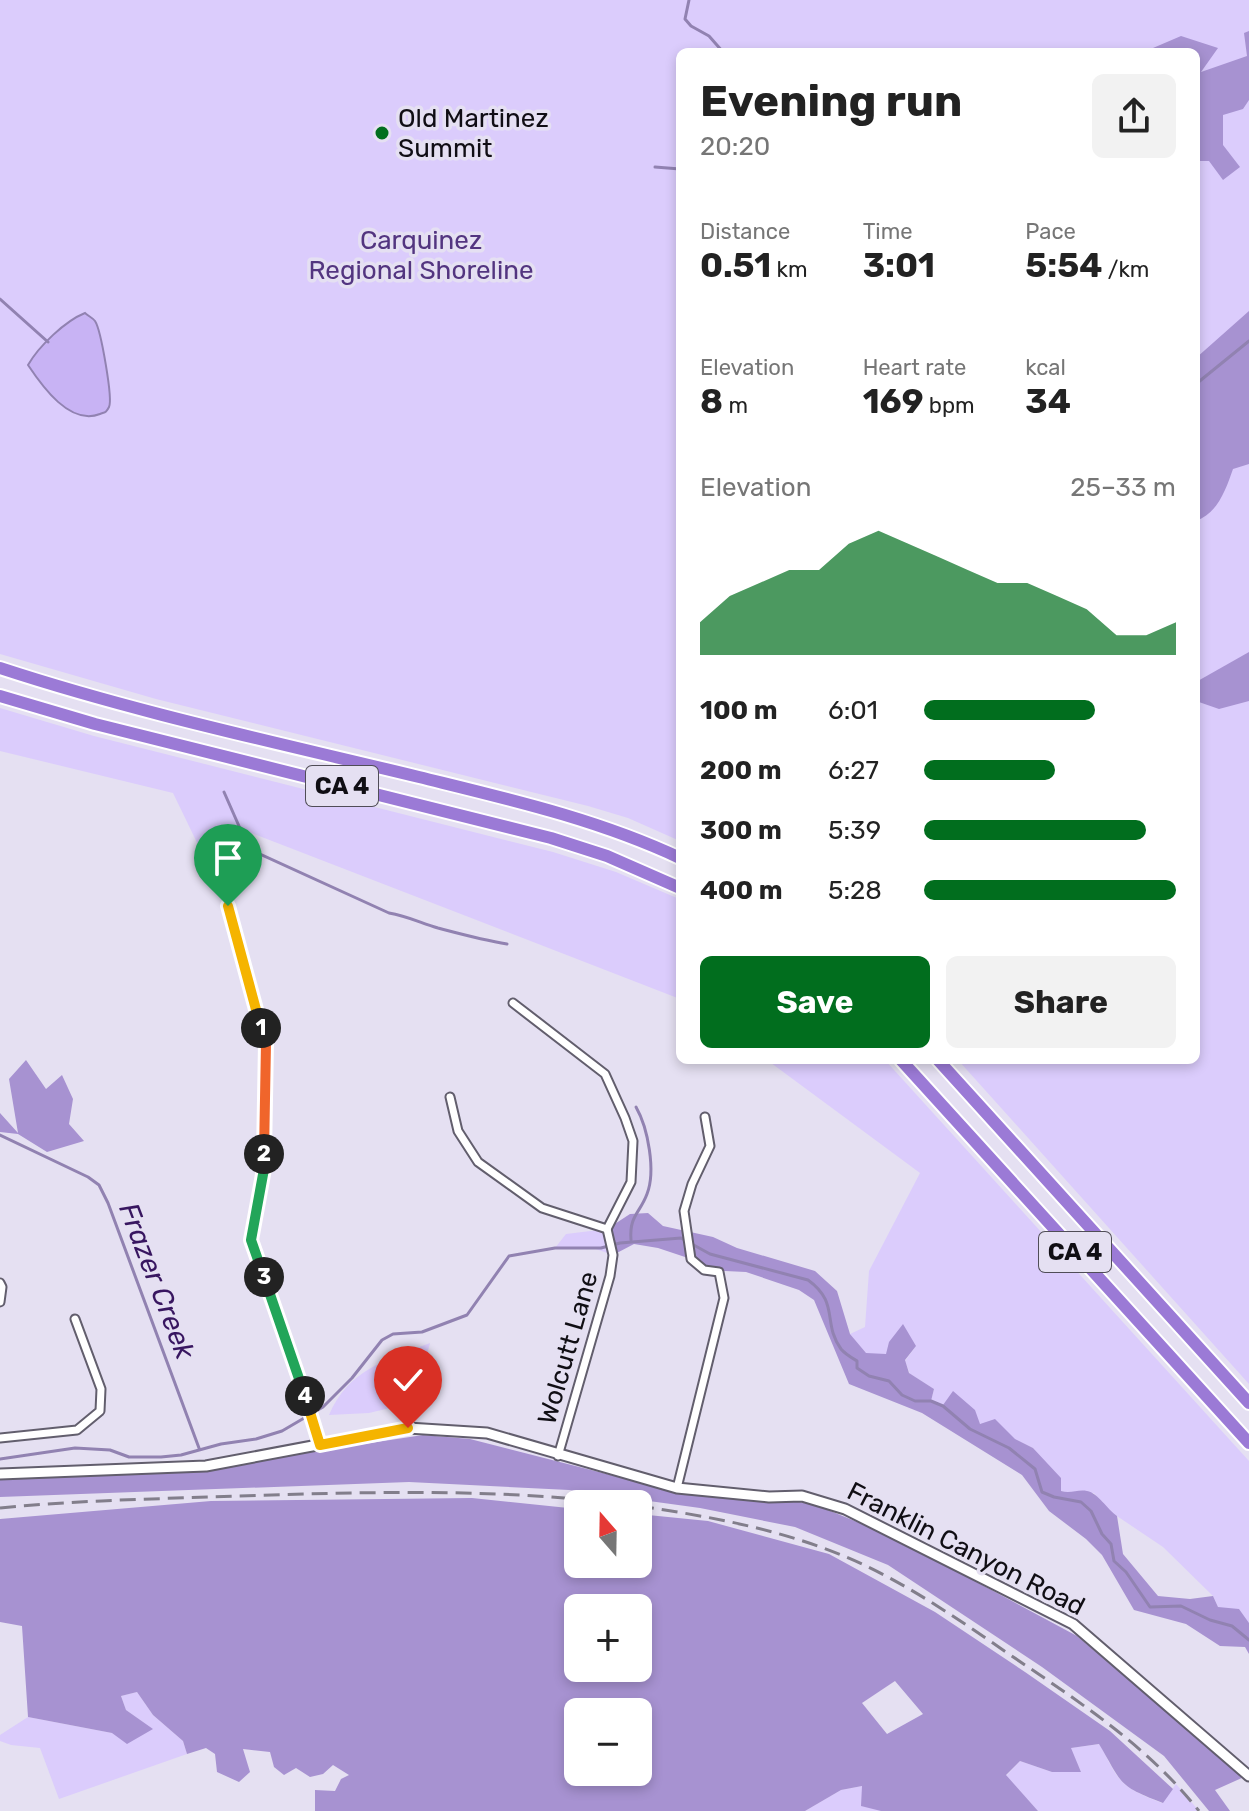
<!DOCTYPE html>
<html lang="en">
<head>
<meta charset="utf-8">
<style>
	:root { --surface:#fff; --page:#f2f2f2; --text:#222; --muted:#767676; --accent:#016e1e }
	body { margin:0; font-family:Rubik,sans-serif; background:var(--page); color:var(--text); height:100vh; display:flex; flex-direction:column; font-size:30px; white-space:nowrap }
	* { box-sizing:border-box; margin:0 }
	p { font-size:26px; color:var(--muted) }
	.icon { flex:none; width:44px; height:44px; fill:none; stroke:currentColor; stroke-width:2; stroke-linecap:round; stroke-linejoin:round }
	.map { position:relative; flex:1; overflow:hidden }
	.details { position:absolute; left:676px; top:48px; width:524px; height:1016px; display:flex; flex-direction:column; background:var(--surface); border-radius:12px; box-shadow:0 4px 12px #0003 }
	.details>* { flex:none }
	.needle { width:52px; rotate:340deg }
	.tools { position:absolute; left:564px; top:1490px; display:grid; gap:16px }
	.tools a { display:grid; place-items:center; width:88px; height:88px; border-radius:12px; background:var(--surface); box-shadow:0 4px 12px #0003; font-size:40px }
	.pin { position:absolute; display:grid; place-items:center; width:68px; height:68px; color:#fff; margin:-82px -34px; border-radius:50% 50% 50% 0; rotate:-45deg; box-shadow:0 0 8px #0007 }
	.pin .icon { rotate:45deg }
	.km { position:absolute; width:40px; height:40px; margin:-20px; border-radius:50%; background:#222; color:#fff; font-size:22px; line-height:40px; text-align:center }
	.round { display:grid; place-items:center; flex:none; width:84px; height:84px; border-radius:12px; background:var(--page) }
	.headline { display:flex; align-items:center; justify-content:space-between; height:136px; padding:0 24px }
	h1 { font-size:44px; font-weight:700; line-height:60px }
	.metrics { display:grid; grid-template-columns:repeat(3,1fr); gap:12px; height:136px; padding:8px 24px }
	.metrics div { display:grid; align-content:center }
	.metrics b { font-size:34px; font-weight:700 }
	.metrics small { font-size:22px; font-weight:400 }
	.metrics p { font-size:22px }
	.chart { height:224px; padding:16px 24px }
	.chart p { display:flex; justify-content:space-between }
	.chart svg { width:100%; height:144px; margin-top:8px; fill:var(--accent); opacity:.7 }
	.primary-button { display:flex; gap:16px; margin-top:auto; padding:16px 24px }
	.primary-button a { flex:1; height:92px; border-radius:12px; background:var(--accent); color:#fff; font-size:32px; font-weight:700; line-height:92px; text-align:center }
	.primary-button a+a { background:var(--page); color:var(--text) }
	ul { padding:0 24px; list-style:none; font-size:26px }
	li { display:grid; grid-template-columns:128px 96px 1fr; align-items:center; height:60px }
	li i { height:20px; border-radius:10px; background:var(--accent) }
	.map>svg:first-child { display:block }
</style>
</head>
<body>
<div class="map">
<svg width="1249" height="1811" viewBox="0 0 1249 1811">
	<rect width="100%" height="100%" fill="#e5e0f2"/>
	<g fill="#dbccfc">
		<polygon points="0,0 1249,0 1249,1384 958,1060 1196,1060 1196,52 680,52 680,841 628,818 588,806 156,699 0,654"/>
		<polygon points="0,708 94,736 553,852 616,872 677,898 680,900 680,999 231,825 203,855 173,793 0,751"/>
		<polygon points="767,1060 885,1060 1249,1461 1249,1623 1218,1607 1213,1596 1163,1547 1105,1508 1094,1493 1071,1494 1061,1491 1046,1464 1033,1448 931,1401 934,1389 910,1374 905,1361 916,1346 886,1355 866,1354 850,1334 865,1327 869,1271 920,1173"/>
		<polygon points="607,1229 613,1255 590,1247 555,1248 566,1234"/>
		<path d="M430,1343L415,1402L369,1413L329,1415C348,1370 387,1359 430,1343Z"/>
		<polygon points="137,1692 153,1715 183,1741 187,1754 59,1799 40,1748 11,1745 0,1741 0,1735 28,1717 112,1733 152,1729 126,1710 121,1696"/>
		<path d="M1100,1744C1119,1783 1121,1787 1162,1803L1176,1784L1199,1811H1038L1006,1776L1020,1761L1052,1772H1081L1070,1748Z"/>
		<polygon points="862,1786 881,1811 805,1811 841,1790"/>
	</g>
	<g fill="#a792d1" fill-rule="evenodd">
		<polygon points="1249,31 1249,100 1243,109 1223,115 1223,145 1240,167 1223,180 1209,161 1196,161 1196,52 1146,51 1181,36 1218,48 1201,72 1247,56 1244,33"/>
		<path d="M1249,311V464L1233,469C1226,489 1218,513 1196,521V358Z"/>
		<polygon points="1249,652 1249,701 1219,709 1196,701 1196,682"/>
		<polygon points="26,1060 46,1089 62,1075 73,1099 69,1124 84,1141 47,1152 18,1134 0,1132 0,1113 18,1133 9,1079"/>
		<path d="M648,1213L663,1226L713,1237L737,1248L815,1271L837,1291L850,1334L866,1353L886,1354L889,1342L903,1324L916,1346L905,1360L909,1373L934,1389L931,1401L943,1405L953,1391L975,1410L980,1424L995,1419L1015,1439L1033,1448L1061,1478V1491C1071,1494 1078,1489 1087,1491C1098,1493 1107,1509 1117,1516L1123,1554L1158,1596L1190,1599L1213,1596L1218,1607L1239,1609L1249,1623V1654L1245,1647L1220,1646L1186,1624L1134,1610L1102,1555L1086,1539L1049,1511L1022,1475L922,1413L849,1384L814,1300L799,1290L746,1272L704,1270L691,1259L658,1248L634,1244L613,1255L607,1229L630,1214Z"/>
		<polygon points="423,1435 470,1439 681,1493 811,1503 889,1535 1077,1636 1244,1777 1215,1790 1230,1811 1209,1811 1164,1756 1042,1667 888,1565 795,1527 700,1508 569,1490 409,1482 0,1497 0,1476 187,1471"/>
		<path d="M472,1498L578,1509V1564H638V1514L708,1521L829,1554L935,1612L1025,1672L1110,1731L1173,1789L1163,1803C1116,1785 1123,1784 1099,1744L1071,1748L1081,1772H1052L1020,1761L1006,1775L1038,1811H881L861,1806L862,1786L841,1790L805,1811H315V1790L335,1791L341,1779L349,1775L333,1765L323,1774L310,1777L296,1768L284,1775L274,1767L270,1752L243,1749L250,1772L239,1782L217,1772L215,1754L206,1748L187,1754L183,1741L153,1715L137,1692L121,1696L126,1710L153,1729L127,1744L112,1733L28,1717L22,1626L0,1622V1519L211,1501ZM638,1608V1668H578V1608ZM895,1681L923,1714L887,1734L862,1703ZM638,1712V1772H578V1712Z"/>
	</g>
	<path fill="#c8b3f4" stroke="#9182b1" stroke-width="2" d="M85,313C88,316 93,318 95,321C101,330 113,399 109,407C106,413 105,412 100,414C70,426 42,386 28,365C39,346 65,321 85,313Z"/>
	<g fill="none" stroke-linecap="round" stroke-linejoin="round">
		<g stroke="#9182b1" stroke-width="3">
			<polyline points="689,0 685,19 691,26 709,36 723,52"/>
			<polyline points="655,167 680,169"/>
			<polyline points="0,299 48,342"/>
			<polyline points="1196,384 1249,341"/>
			<path d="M224,792L246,842L253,851L389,913C407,916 421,923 438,928C461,934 483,940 507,944"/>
			<polyline points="0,1135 88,1177 99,1185 108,1203 199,1448"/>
			<path d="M631,1240C629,1216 640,1213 647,1194C656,1171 648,1128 636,1107"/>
			<path d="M0,1459L75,1448L110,1450L129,1457H161L181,1455L221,1444L256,1439L282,1431L323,1407L352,1378L382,1340L393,1334L422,1332L467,1315L509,1256L555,1248H601L620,1243L681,1238L710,1254L808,1280C840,1303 822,1323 841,1349C845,1354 852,1358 857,1361V1368L869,1376L889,1381L902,1395L915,1401H931L943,1406L970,1429L1009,1448L1035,1469L1042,1492L1054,1497L1081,1502L1091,1511L1102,1534L1111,1544L1114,1561L1126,1572L1150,1607L1181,1606L1210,1620L1232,1626L1249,1640"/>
		</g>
		<g stroke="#625e6d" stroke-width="11">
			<g id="minor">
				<polyline points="228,906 266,1043 264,1169 251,1240 320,1445"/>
				<polyline points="513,1003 605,1074 625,1118 633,1141 631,1182 607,1229"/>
				<polyline points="450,1097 458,1131 478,1162 542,1208 607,1229"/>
				<polyline points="0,1283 2,1287 0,1302"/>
				<polyline points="0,1438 77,1430 100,1411 101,1389 75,1319"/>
				<polyline points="558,1456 610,1276 613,1255 607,1229"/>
				<polyline points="677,1488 724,1298 719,1272 704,1270 691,1259 684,1211 692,1184 710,1146 705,1117"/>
			</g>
		</g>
		<g stroke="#625e6d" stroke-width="13">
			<polyline id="tertiary" points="0,1474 206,1466 408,1428 487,1433 677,1488 769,1497 802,1496 845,1509 1073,1624 1249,1776"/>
		</g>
		<g stroke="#fff" stroke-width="16">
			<g id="motorway">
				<path d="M0,668C137,713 279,743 419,777C508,799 597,819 680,858"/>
				<polyline points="0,696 95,724 551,838 607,856 680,888"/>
				<polyline points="901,1060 1249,1443"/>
				<polyline points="938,1060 1249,1403"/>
			</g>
		</g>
		<use href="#minor" stroke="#fff" stroke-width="7"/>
		<use href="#tertiary" stroke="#fff" stroke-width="9"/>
		<use href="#motorway" stroke="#9b7ad6" stroke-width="12"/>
		<g stroke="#827e8b" stroke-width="3" stroke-dasharray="16 8" stroke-linecap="butt">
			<path d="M638,1506C714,1517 791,1531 862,1564C924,1593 980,1635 1037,1673C1097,1714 1154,1754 1199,1811"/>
			<path d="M0,1508C79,1500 159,1499 238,1496C367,1492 494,1488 623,1504"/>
		</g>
	</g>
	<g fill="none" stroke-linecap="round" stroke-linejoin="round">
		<g stroke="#fff" stroke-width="16">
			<polyline id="split-1" points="228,906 261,1028"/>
		</g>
		<g stroke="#fff" stroke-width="16">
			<polyline id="split-2" points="261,1028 266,1043 264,1154"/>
		</g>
		<g stroke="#fff" stroke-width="16">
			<polyline id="split-3" points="264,1277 251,1240 264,1169 264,1154"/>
		</g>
		<g stroke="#fff" stroke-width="16">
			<polyline id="split-4" points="264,1277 305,1396"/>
		</g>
		<g stroke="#fff" stroke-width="16">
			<polyline id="split-5" points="305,1396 320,1445 408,1428"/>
		</g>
		<use href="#split-1" stroke="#f5b400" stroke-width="10"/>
		<use href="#split-2" stroke="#f0652b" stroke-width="10"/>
		<use href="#split-3" stroke="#22a559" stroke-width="10"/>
		<use href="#split-4" stroke="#22a559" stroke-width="10"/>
		<use href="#split-5" stroke="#f5b400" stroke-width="10"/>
	</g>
	<circle fill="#016e1e" stroke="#e5e0f2" stroke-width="3" cx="382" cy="133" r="8"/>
	<g text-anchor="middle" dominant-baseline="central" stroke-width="7" stroke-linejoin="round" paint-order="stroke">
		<g fill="#e5e0f2" stroke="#504d57" stroke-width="2">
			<rect x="306" y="766" width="72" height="40" rx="6"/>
			<rect x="1039" y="1232" width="72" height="40" rx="6"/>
		</g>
		<g font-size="24" font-weight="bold" fill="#100e14">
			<text x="342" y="786">CA 4</text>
			<text x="1075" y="1252">CA 4</text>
		</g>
		<g font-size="26" fill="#100e14" stroke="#e5e0f2" text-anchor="start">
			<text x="398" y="118">Old Martinez<tspan x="398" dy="30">Summit</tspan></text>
		</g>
		<g font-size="26" fill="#533580" stroke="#e5e0f2">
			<text x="421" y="240">Carquinez<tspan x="421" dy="30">Regional Shoreline</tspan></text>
		</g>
		<g font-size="26" fill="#100e14" stroke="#e5e0f2">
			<text transform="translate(568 1348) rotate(-74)">Wolcutt Lane</text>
			<text transform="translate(966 1549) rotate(27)">Franklin Canyon Road</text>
		</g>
		<g font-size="28" font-style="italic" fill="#381660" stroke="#e5e0f2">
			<text transform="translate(157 1281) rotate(69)">Frazer Creek</text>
		</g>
	</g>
</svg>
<div class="tools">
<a><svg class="needle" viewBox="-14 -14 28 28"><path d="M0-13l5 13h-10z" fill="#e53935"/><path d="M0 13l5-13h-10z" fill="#767676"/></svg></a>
<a>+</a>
<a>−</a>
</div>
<div class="pin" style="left:228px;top:906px;background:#1e9e55"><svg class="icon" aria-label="arrive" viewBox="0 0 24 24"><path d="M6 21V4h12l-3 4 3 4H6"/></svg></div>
<div class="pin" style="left:408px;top:1428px;background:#d93025"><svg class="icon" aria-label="check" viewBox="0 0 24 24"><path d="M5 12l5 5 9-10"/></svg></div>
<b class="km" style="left:261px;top:1028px">1</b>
<b class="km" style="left:264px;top:1154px">2</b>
<b class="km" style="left:264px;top:1277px">3</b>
<b class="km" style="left:305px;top:1396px">4</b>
<section class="details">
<div class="headline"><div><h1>Evening run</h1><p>20:20</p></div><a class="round"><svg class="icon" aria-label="share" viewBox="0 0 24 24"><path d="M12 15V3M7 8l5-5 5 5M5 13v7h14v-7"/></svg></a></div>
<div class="metrics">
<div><p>Distance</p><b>0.51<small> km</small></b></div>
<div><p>Time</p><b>3:01</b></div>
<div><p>Pace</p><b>5:54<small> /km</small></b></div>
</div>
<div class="metrics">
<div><p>Elevation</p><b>8<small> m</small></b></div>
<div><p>Heart rate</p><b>169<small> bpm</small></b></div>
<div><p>kcal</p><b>34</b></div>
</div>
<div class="chart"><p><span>Elevation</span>25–33 m</p>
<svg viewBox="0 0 160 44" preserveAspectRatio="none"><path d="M0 44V34L10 26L20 22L30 18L40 18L50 10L60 6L70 10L80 14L90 18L100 22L110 22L120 26L130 30L140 38L150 38L160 34V44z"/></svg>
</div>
<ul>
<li><b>100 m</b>6:01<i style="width:68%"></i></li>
<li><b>200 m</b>6:27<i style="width:52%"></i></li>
<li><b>300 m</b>5:39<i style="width:88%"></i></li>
<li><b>400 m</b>5:28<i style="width:100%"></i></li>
</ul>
<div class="primary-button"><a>Save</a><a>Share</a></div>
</section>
</div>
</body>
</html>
